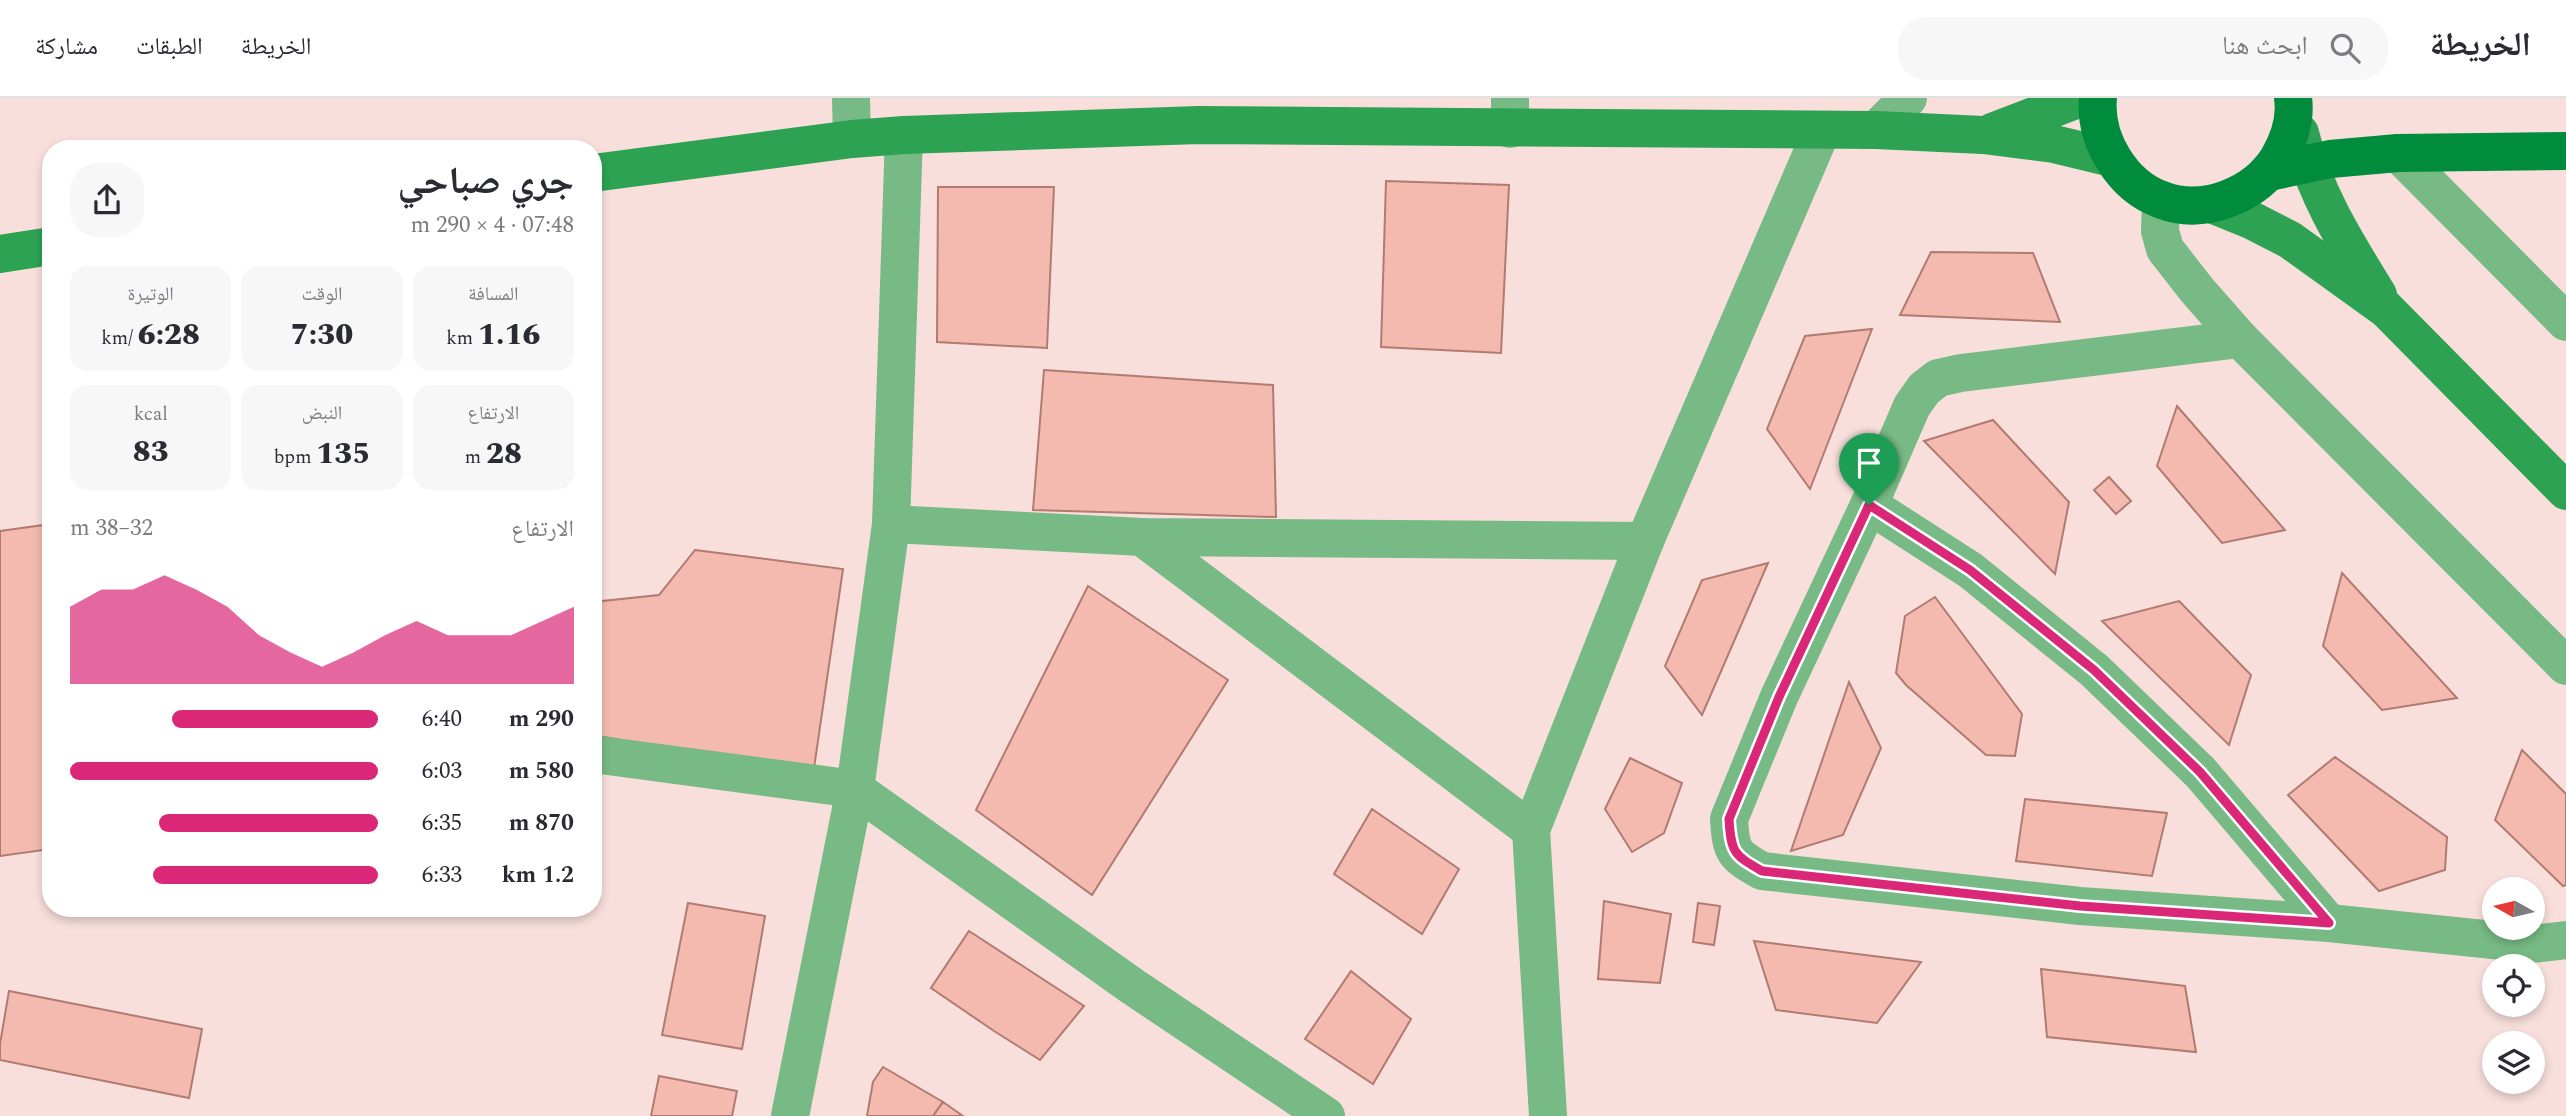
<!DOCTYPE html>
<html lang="ar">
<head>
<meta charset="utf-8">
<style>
	:root { --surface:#fff; --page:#f7f7f7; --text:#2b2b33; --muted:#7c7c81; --line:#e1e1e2; --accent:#db2777 }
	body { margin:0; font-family:Spectral,"Noto Naskh Arabic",serif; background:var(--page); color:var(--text); direction:rtl; height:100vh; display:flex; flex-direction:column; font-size:26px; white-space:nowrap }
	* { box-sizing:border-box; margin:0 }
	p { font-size:23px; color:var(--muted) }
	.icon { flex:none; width:38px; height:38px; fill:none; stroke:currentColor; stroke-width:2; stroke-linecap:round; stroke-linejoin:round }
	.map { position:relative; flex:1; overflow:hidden; direction:ltr }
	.panel { position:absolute; left:42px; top:42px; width:560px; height:777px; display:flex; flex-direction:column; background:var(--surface); border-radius:28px; box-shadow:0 4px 10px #0003; direction:rtl }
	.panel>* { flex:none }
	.needle { width:46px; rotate:278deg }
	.buttons { position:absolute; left:2482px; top:779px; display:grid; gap:14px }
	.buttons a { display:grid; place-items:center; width:63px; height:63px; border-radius:50%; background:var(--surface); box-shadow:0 4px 10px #0003; font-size:35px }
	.pin { position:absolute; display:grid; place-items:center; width:60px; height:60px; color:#fff; margin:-72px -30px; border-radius:50% 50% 50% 0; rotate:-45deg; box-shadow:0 0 7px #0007 }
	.pin .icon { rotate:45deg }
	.round { display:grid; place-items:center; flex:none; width:74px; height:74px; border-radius:28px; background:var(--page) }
	.head { display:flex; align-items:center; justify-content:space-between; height:119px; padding:0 28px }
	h1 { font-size:38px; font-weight:800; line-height:52px }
	.figures { display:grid; grid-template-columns:repeat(3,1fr); gap:10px; height:119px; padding:7px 28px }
	.figures div { display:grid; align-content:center; border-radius:18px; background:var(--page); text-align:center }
	.figures b { font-size:30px; font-weight:800 }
	.figures small { font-size:19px; font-weight:400 }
	.figures p { font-size:19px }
	.chart { height:196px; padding:14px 28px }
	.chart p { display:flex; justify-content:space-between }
	.chart svg { width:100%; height:126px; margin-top:7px; fill:var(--accent); opacity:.7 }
	ul { padding:0 28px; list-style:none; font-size:23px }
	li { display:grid; grid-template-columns:112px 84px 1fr; align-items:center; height:52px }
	li i { height:18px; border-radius:9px; background:var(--accent) }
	header { display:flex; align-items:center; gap:42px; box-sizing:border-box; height:98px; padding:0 35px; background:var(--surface); border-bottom:2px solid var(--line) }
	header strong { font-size:33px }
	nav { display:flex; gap:38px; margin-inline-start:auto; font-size:24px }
	.search { width:490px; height:63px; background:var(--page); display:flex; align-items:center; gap:18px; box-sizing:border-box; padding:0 24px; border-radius:28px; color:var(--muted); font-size:26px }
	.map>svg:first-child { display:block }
</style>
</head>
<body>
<header>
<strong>الخريطة</strong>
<div class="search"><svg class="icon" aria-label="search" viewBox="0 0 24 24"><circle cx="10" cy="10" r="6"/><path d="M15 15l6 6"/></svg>ابحث هنا</div>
<nav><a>الخريطة</a><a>الطبقات</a><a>مشاركة</a></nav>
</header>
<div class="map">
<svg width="2566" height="1018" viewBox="0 0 2566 1018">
	<rect width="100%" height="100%" fill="#f8dfdb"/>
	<g fill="#f4baaf" stroke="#b17b72" stroke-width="2">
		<polygon points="1386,83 1509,87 1501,255 1381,249"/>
		<polygon points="938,89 1054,89 1047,250 937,244"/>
		<polygon points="1931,154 2033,155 2060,224 1900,217"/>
		<polygon points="1872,231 1810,391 1767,331 1805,238"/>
		<polygon points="1044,272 1273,287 1276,419 1033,412"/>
		<polygon points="2177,308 2285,432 2222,445 2157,368"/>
		<polygon points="1993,322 2069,404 2055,476 1924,343"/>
		<polygon points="2109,379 2131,403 2116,416 2094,392"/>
		<polygon points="51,426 51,751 0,758 0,433"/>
		<polygon points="695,452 843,471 813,677 593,637 593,504 659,497"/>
		<polygon points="1768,465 1702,617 1665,568 1702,482"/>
		<polygon points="2342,475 2457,600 2382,612 2323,548"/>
		<polygon points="1088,488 1228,582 1092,797 976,712"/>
		<polygon points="1935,499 2022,616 2015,658 1986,657 1906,587 1896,575 1905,518"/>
		<polygon points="2179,503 2251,577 2229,647 2102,523"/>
		<polygon points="1849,584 1881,650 1843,737 1791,753"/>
		<polygon points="2522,652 2566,696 2566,787 2563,788 2495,722"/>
		<polygon points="2335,659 2447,739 2445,772 2379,793 2288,697"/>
		<polygon points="1630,660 1682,685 1664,735 1632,754 1605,711"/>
		<polygon points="2025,701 2167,715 2152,778 2016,763"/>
		<polygon points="1372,711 1459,771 1422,836 1334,776"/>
		<polygon points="1604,803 1671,816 1660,885 1598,881"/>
		<polygon points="688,805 765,818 742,951 662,937"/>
		<polygon points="1698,805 1720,808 1714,847 1693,844"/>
		<polygon points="969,833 1084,908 1040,962 994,933 931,890"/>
		<polygon points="1754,843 1921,864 1877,925 1776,912"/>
		<polygon points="2041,871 2185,888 2196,954 2047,939"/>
		<polygon points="1351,873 1411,921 1373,986 1305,941"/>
		<polygon points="9,893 202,931 189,1000 0,962 0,946"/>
		<polygon points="883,969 943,1004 933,1018 867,1018 873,984"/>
		<polygon points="659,978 737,993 732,1018 651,1018"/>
		<polygon points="943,1004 963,1018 933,1018"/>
	</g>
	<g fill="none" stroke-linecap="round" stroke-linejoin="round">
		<g stroke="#77ba85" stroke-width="38">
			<polyline points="851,0 852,41"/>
			<polyline points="1510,0 1510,31"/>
			<polyline points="1876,32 1908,0"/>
			<polyline points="2398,55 2566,224"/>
			<polyline points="2161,102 2160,133 2165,151 2197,192 2240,241 2566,568"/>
			<path d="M2240,241L1961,275L1938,280L1924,291L1912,308L1869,407L1779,599L1729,721C1731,755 1734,757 1762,773L2080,808L2329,825L2532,846L2566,842"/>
			<polyline points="1869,407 1970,472 2094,572 2200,674 2329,825"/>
			<polyline points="891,426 1142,439 1645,443"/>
			<polyline points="1142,439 1531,732"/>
			<polyline points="593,656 855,691 1132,888 1326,1018"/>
			<polyline points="790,1018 855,691 891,426 904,37"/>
			<polyline points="1548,1018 1531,732 1645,443 1822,32"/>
		</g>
		<g stroke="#2da253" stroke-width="38">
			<polyline points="1992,34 2081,0"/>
			<path d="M2300,35C2314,95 2346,145 2378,197"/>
			<polyline points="593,75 852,41 904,37 1199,27 1876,32 1983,37 2054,46 2112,60"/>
			<polyline points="2211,106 2253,123 2290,142 2386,211 2566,393"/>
			<polyline points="0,156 51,148"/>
		</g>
		<g stroke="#008b3d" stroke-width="38">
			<path d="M2098,0C2094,41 2122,88 2162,102C2204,118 2255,97 2278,61C2289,42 2296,21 2293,0"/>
			<polyline points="2269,74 2330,61 2398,55 2566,53"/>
		</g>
	</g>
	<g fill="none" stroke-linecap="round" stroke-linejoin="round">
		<g stroke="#fff" stroke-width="14">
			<path id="route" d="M1869,407L1970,472L2094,572L2200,674L2329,825L2080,808L1762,773C1734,757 1731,755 1729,721L1779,599Z"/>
		</g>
		<use href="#route" stroke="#db2777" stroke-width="9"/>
	</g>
</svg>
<div class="buttons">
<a><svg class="needle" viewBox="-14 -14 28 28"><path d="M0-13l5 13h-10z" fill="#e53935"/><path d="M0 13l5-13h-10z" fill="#7c7c81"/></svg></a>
<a><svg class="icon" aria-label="locate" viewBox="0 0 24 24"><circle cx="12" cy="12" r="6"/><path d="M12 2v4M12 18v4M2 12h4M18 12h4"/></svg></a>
<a><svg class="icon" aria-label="layers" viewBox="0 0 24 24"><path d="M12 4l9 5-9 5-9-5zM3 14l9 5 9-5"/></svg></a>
</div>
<div class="pin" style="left:1869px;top:407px;background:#1e9e55"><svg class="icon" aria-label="arrive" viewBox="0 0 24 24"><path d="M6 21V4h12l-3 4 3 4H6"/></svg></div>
<section class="panel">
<div class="head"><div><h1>جري صباحي</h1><p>07:48 · 4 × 290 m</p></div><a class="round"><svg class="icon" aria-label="share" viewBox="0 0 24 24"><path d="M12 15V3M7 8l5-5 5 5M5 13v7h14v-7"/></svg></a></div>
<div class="figures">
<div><p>المسافة</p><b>1.16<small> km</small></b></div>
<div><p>الوقت</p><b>7:30</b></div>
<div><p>الوتيرة</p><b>6:28<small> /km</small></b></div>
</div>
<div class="figures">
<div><p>الارتفاع</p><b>28<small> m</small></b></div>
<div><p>النبض</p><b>135<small> bpm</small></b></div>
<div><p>kcal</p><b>83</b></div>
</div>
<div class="chart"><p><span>الارتفاع</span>32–38 m</p>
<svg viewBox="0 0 160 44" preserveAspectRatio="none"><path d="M0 44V17L10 11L20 11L30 6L40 11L50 17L60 27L70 33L80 38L90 33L100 27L110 22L120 27L130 27L140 27L150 22L160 17V44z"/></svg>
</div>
<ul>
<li><b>290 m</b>6:40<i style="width:67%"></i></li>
<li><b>580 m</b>6:03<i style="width:100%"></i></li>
<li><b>870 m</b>6:35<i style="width:71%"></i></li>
<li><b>1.2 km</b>6:33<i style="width:73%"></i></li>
</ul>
</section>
</div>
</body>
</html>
